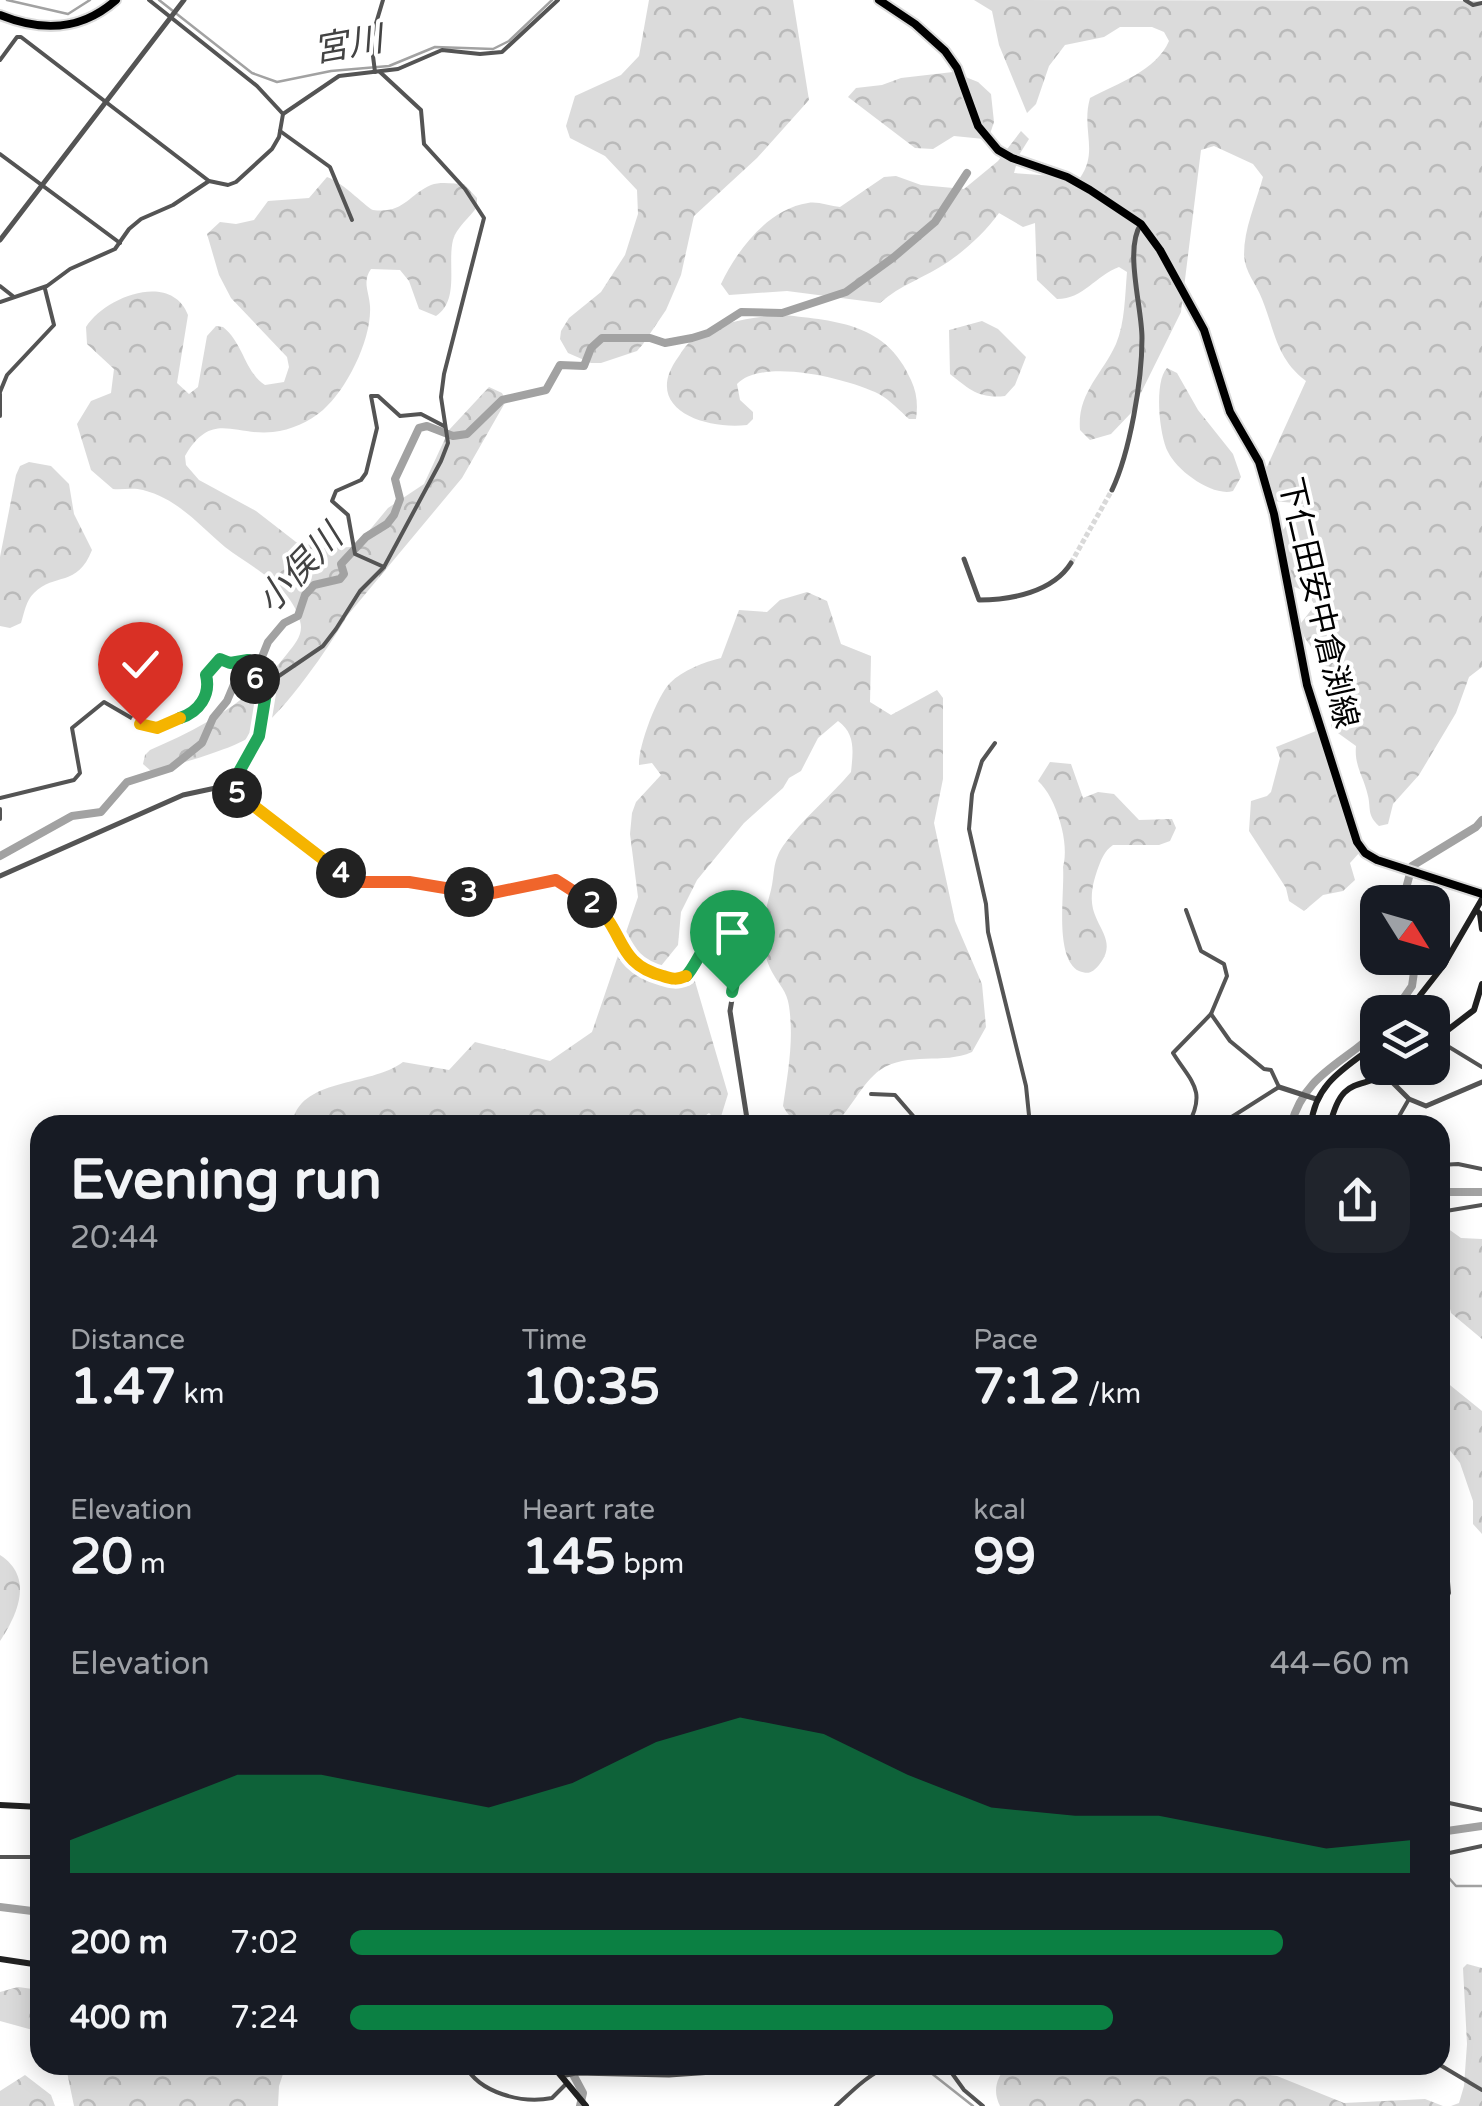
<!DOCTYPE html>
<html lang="en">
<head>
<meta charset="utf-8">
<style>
	:root { --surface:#171b24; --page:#20242c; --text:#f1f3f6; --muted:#9ea1a6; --accent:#0b8043 }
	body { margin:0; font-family:"Varela Round","Noto Sans JP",sans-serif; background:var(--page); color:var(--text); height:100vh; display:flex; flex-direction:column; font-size:38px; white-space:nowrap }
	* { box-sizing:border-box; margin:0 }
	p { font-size:32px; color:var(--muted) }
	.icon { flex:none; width:55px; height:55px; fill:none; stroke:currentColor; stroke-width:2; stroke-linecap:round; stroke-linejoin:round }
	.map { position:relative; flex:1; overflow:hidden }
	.drawer { position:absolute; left:30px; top:1115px; width:1420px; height:960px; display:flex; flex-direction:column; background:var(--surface); border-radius:30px; box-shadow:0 5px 25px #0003 }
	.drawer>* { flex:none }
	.needle { width:65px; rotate:127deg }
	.controls { position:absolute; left:1360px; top:885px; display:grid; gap:20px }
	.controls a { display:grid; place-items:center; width:90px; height:90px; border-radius:20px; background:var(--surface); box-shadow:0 5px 25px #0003; font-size:50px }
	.pin { position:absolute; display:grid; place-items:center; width:85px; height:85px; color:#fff; margin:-102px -42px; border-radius:50% 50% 50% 0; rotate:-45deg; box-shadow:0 0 10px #0007 }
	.pin .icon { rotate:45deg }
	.km { position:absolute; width:50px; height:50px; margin:-25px; border-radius:50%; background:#222; color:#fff; font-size:28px; line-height:50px; text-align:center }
	.round { display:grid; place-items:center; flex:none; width:105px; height:105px; border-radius:30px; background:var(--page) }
	.summary { display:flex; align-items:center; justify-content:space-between; height:170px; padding:0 40px }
	h1 { font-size:55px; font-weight:700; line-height:75px }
	.metrics { display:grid; grid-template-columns:repeat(3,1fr); gap:15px; height:170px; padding:10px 40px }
	.metrics div { display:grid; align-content:center }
	.metrics b { font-size:50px; font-weight:700 }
	.metrics small { font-size:28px; font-weight:400 }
	.metrics p { font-size:28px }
	.chart { height:280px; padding:20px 40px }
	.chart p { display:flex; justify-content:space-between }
	.chart svg { width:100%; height:180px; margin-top:10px; fill:var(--accent); opacity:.7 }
	ul { padding:0 40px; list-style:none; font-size:32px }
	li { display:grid; grid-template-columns:160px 120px 1fr; align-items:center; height:75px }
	li i { height:25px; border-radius:12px; background:var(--accent) }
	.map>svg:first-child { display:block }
</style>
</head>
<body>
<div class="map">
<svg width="1482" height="2106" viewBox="0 0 1482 2106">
	<defs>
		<pattern id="forest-crowns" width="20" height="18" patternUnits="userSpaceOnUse" patternTransform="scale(2.5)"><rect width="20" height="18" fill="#dbdbdb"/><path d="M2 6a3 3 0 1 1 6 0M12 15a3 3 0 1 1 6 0" fill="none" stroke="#bababa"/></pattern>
	</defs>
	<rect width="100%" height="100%" fill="#fff"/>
	<g fill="url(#forest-crowns)">
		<polygon points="649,0 793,0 809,100 757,158 694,216 681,275 666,310 643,344 637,351 601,363 591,363 568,353 560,339 561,331 569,318 601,292 625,255 638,214 637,190 605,156 570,138 566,126 575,96 621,75 639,56"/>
		<path d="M974,0L1482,1V667L1469,677L1456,713L1419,775L1393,804L1388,824L1379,826C1367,815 1371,809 1368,796C1364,777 1354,766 1356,746L1331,728C1332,710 1322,670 1314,653C1308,638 1304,644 1301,623L1315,605L1305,591L1292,586L1282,531L1304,504L1274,501L1266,469L1306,381C1276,358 1275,331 1262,299C1256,283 1245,273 1244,255C1244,228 1256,203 1263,177L1253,164L1214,146L1201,150L1181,312L1131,413L1111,434L1090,440L1080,430C1077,393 1102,375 1116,344C1125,323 1125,295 1127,272L1119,267C1096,275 1084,299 1057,299L1037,280L1035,223L1023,227L999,213C986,231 967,249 948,262C926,277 900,285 880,303L787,291L729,295L721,284C737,250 768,209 808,203C817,201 830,206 840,207L884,177L896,176L921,185L964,189L998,161L1021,131L1029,139L1019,155L1014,173L1080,178C1099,151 1081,130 1090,98C1118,83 1156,71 1169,41L1164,32L1152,27H1120L1104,37L1065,45L1049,66L1036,104L1027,113L999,45L992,11Z"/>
		<polygon points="953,72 978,82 991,94 994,122 990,134 984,139 954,136 933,149 915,148 848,97 856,88 882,85 901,78"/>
		<path d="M327,177C344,183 368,209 373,210C404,214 408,195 431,185C441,181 454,184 464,184L477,198V207C470,217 456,228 453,240C447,264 460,300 436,316L419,309L409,281L400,270L371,269C362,282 369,291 370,306C372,339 347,389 323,410C309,422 291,430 273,432C232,436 212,410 185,456L186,465L199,480L256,511L296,542L325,548L351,547L358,544L388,508L424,484L449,430L489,387L502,393L506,401L462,478L347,616C328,649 281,718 248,738C232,749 171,767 151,771L143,764L145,755L150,750C203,727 251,701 287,654C295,644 304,634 300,621C290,584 252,568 225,547C199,525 178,499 143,490C133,487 123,490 113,489L91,470L77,424L91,401L111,393L114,369L87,344L86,327C105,297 171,271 188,315L177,383L189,394L198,387L207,336L216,326L223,327C244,344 244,371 265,385L284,382L289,367L287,357L231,298L219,275L207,234L220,222L236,224L254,220L268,201L309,198Z"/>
		<path d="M784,315C838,321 887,324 911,380C917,393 918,405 916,419H909C900,411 890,400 879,394C849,379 763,357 737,384L740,400L753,412V419L747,425C704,430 640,408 679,356C683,349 688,343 694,338C719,322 756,316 784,315Z"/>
		<path d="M982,321L998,329L1026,357L1015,385L1005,396C979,399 969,389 950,374L949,330Z"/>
		<path d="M1167,368L1177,373L1198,410L1233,454L1241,477L1233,491C1213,497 1177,471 1168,452C1159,435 1154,381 1167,368Z"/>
		<path d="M29,462L51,466L69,484L74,514L92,550C77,588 55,572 34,593C26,600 24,614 21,623L10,628L0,626V557L16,475L20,466Z"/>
		<path d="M807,592L827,601L841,644L871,656L870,702L891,715L937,690L943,698V779L934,823L955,921L982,984L986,1027L972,1052C943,1065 908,1051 880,1070C862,1083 851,1109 834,1125C812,1125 794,1128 783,1106C788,1072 794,1040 789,1006C787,991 779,985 772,972C757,943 763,919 771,890C775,874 772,862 783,846C802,819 830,797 851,772C853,752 856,734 838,721L818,738L801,771L789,778L783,788L744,823L697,880L681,912L678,945L652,977L671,984L694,978L728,1094L719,1123L709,1113L692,1125H292C298,1077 370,1087 403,1062L449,1070L475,1042L550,1061L592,1032L638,897L630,834L632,813L636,802L661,775L652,763L639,765C638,747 657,696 670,683C683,670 704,662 721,658L739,610L767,612L780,600Z"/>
		<polygon points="1316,731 1360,852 1350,863 1355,880 1343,891 1323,895 1304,911 1289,901 1286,888 1249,831 1251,801 1267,796 1271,792 1280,758 1276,747"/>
		<path d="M1050,762L1071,764L1083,798L1098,792L1114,794L1139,820L1172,819L1176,828L1170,841L1159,845H1113C1104,851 1101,860 1097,871C1093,883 1090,895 1093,909C1099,931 1117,943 1099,965C1093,972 1089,975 1079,971C1054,958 1065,893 1063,867C1070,845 1057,798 1038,781Z"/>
		<polygon points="1440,1223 1461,1238 1482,1239 1482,1339 1451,1313 1445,1287 1440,1284"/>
		<polygon points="1440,1377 1482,1411 1482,1534 1473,1524 1473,1501 1460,1463 1440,1438"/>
		<path d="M0,1555C34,1577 18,1614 0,1641Z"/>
		<polygon points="1467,1964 1482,1968 1482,2106 1451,2106 1459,2103 1464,2086 1467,2044 1463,1968"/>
		<polygon points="18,1987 40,1990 40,2032 0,2021 0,1992"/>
		<polygon points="105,2065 286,2065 279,2086 278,2106 74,2106 67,2072"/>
		<path d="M1007,2065H1196L1277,2076L1344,2103L1425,2099L1443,2106H1000C992,2090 997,2078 1007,2065Z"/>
		<polygon points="25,2075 51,2095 55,2106 0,2106 0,2091"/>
	</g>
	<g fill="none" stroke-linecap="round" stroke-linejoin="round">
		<g stroke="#a2a2a2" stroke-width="2.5">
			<polyline points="7,0 68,14 90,0"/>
			<polyline points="159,0 252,73 277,82 331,71 389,66 435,47 493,49 509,41 552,0"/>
			<polyline points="1440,1868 1456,1886 1482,1886"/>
			<polyline points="921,2065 973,2106"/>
		</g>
		<g stroke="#a2a2a2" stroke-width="8">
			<polyline points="0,856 72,816 101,812 127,782 171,768 202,743 213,718 227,701 235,682 262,657 268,642 284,623 298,616 305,595 314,585 340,579 344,574 341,564 366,537 387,524 394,515 400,499 395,479 419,428 427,426 453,436 467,434 502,400 546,390 560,365 584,366 591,348 602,338 650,338 665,343 692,338 708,333 741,312 782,313 846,292 894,257 935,222 967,173"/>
			<polyline points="1406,902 1404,896 1412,866 1476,827 1482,820"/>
			<polyline points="1394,1012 1412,986 1416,958"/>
			<path d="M1291,1125C1305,1073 1344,1064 1378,1030"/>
			<polyline points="1440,1192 1482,1192"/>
			<polyline points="1440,1832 1482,1826"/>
			<polyline points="0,1907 40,1912"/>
			<polyline points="568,2065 583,2093 580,2106"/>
		</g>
		<polyline stroke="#d9d9d9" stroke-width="5" stroke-dasharray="5 2.5" stroke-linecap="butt" points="1071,563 1112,490"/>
		<g stroke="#dbdbdb" stroke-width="12">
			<g id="primary">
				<polyline points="879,0 915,24 945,51 957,68 978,126 998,150 1012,158 1067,177 1090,190 1141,224 1160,250 1204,330 1230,412 1259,462 1274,514 1307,685 1357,842 1365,853 1377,860 1482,894"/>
				<path d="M0,15C42,32 81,31 116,0"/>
			</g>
		</g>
		<g stroke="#545454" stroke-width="4">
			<polyline points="149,0 257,86 283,114"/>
			<polyline points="1465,0 1473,5 1482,3"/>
			<polyline points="0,60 17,37 21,37 209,181 228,185 236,182 272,149 279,137 283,114 339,76 398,69 442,50 480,54 502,52 558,0"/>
			<polyline points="375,72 371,40 383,0"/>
			<polyline points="280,131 330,167 352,220"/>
			<polyline points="0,154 120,243"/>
			<polyline points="0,286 14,297"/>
			<polyline points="0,302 47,286 70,269 115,249 129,229 141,219 173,205 209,181"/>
			<polyline points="0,392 7,375 54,325 45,289"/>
			<polyline points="0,394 0,416"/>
			<polyline points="384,567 355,554 348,515 332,501 336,491 361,480 366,473 377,428 371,396 378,396 400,416 421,414 444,426"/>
			<polyline points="995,743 982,761 972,794 969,829 986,904 988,932 1026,1086 1030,1125"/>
			<polyline points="230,788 255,745 267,687 273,680 323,646 336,629 360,591 384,567 441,461 448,443 441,397 444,374 484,218 465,189 424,144 421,110 380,72"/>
			<polyline points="0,798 74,780 80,773 72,728 104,702 147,727 165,727 193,713 208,691 207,671 221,659 230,663 248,660 253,677 267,687"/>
			<polyline points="0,809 0,819"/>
			<path d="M1186,910L1201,951L1224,964L1227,976L1211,1014L1173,1053C1191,1082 1207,1090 1188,1125"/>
			<polyline points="1211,1014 1230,1041 1264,1069 1271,1070 1279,1087 1219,1125"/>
			<polyline points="1436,1039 1482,1067"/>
			<polyline points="871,1094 895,1095 921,1125"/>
			<polyline points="1394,1125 1409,1099"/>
			<polyline points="1440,1165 1458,1164 1482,1169"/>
			<polyline points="1440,1212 1482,1205"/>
			<polyline points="1440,1492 1449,1593 1440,1612"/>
			<polyline points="1440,1801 1482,1810"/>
			<polyline points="1440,1855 1482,1846"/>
			<polyline points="0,1857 40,1857"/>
			<polyline points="426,2065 433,2070 446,2065"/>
			<path d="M465,2065C479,2093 522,2104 552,2098L567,2083"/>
			<polyline points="946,2065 964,2090 983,2106"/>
			<polyline points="1440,2065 1482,2090"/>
			<path d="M836,2106C847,2096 872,2070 888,2068C897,2066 902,2070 911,2065"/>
		</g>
		<g stroke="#545454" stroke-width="5">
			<polyline points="0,240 184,0"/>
			<path d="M1112,490C1130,452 1142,381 1142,338C1142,307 1124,249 1141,224"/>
			<path d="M964,559L979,600C1011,600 1053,592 1071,563"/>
			<path d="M0,876L183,795L225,786L354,880L409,882L488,893L550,880C570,881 598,903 609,920C625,941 625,965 653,974C665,977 674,980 685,977L695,967L710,937L729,934L738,939L741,946L730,1011L748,1125"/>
			<polyline points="1385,1075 1409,1099 1426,1106 1482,1082"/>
			<polyline points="1279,1087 1316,1099"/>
			<polyline points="561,2076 576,2073 669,2075 814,2065"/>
		</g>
		<g stroke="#212121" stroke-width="6">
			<polyline points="1476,910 1480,914 1482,929"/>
			<polyline points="1407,1012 1443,966 1482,899"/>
			<polyline points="1432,1042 1474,1010 1482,984"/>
			<path d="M1311,1125C1315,1082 1347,1067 1378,1043"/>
			<path d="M1330,1125C1343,1071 1361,1093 1396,1068"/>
			<polyline points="0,1805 40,1807"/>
			<polyline points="0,1959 40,1965"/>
			<polyline points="552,2065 586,2106"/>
		</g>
		<use href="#primary" stroke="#000" stroke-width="8"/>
	</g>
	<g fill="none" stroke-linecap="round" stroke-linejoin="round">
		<g stroke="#fff" stroke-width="20">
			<path id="split-1" d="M686,976C702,960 711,912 740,942L741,949L732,992"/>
		</g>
		<g stroke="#fff" stroke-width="20">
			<path id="split-2" d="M592,903C626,930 615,964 663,976C672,979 677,980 686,976"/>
		</g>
		<g stroke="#fff" stroke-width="20">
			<polyline id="split-3" points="469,892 488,894 556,880 592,903"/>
		</g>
		<g stroke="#fff" stroke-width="20">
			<polyline id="split-4" points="341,873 359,882 409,882 469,892"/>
		</g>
		<g stroke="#fff" stroke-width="20">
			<polyline id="split-5" points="237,793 341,873"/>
		</g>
		<g stroke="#fff" stroke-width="20">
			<polyline id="split-6" points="237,793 230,788 259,736 267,687 255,679"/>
		</g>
		<g stroke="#fff" stroke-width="20">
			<path id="split-7" d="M180,718C199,712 211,695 206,675L220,659L230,663L248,660L255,679"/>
		</g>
		<g stroke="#fff" stroke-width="20">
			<polyline id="split-8" points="140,724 157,728 180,718"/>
		</g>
		<use href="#split-1" stroke="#22a559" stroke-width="12"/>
		<use href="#split-2" stroke="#f5b400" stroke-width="12"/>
		<use href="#split-3" stroke="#f0652b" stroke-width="12"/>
		<use href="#split-4" stroke="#f0652b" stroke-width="12"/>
		<use href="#split-5" stroke="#f5b400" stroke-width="12"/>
		<use href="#split-6" stroke="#22a559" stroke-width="12"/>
		<use href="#split-7" stroke="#22a559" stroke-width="12"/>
		<use href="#split-8" stroke="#f5b400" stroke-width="12"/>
	</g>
	<g text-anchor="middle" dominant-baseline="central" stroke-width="8" stroke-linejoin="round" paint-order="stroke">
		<g font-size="32" fill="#000" stroke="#fff">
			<text transform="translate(1318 603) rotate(77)">下仁田安中倉渕線</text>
		</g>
		<g font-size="35" font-style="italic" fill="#434343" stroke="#fff">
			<text transform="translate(348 45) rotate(-10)">宮川</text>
			<text transform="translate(300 569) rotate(-46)">小俣川</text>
		</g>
	</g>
</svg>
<div class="controls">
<a><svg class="needle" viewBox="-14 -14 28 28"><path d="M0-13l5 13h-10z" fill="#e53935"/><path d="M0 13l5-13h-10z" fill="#9ea1a6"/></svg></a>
<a><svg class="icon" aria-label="layers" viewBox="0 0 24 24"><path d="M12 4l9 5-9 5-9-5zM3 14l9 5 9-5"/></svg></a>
</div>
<div class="pin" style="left:732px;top:992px;background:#1e9e55"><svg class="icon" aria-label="arrive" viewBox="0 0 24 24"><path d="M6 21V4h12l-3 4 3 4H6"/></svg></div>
<div class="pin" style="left:140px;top:724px;background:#d93025"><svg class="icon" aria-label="check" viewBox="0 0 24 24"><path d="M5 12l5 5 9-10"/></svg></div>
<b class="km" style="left:592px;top:903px">2</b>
<b class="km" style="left:469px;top:892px">3</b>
<b class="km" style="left:341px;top:873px">4</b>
<b class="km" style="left:237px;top:793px">5</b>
<b class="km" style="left:255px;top:679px">6</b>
<section class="drawer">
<div class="summary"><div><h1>Evening run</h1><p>20:44</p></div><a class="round"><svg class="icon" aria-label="share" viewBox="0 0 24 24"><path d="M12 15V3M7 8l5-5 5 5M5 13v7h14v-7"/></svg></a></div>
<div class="metrics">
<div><p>Distance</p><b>1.47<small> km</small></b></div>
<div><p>Time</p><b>10:35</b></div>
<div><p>Pace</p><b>7:12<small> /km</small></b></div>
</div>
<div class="metrics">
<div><p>Elevation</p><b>20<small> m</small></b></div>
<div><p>Heart rate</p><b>145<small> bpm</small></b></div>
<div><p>kcal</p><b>99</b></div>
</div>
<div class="chart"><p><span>Elevation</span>44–60 m</p>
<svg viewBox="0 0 160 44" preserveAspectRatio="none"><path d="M0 44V36L10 28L20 20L30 20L40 24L50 28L60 22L70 12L80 6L90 10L100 20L110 28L120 30L130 30L140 34L150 38L160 36V44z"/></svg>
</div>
<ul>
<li><b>200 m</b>7:02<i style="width:88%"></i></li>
<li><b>400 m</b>7:24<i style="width:72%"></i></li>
</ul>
</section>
</div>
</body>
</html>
